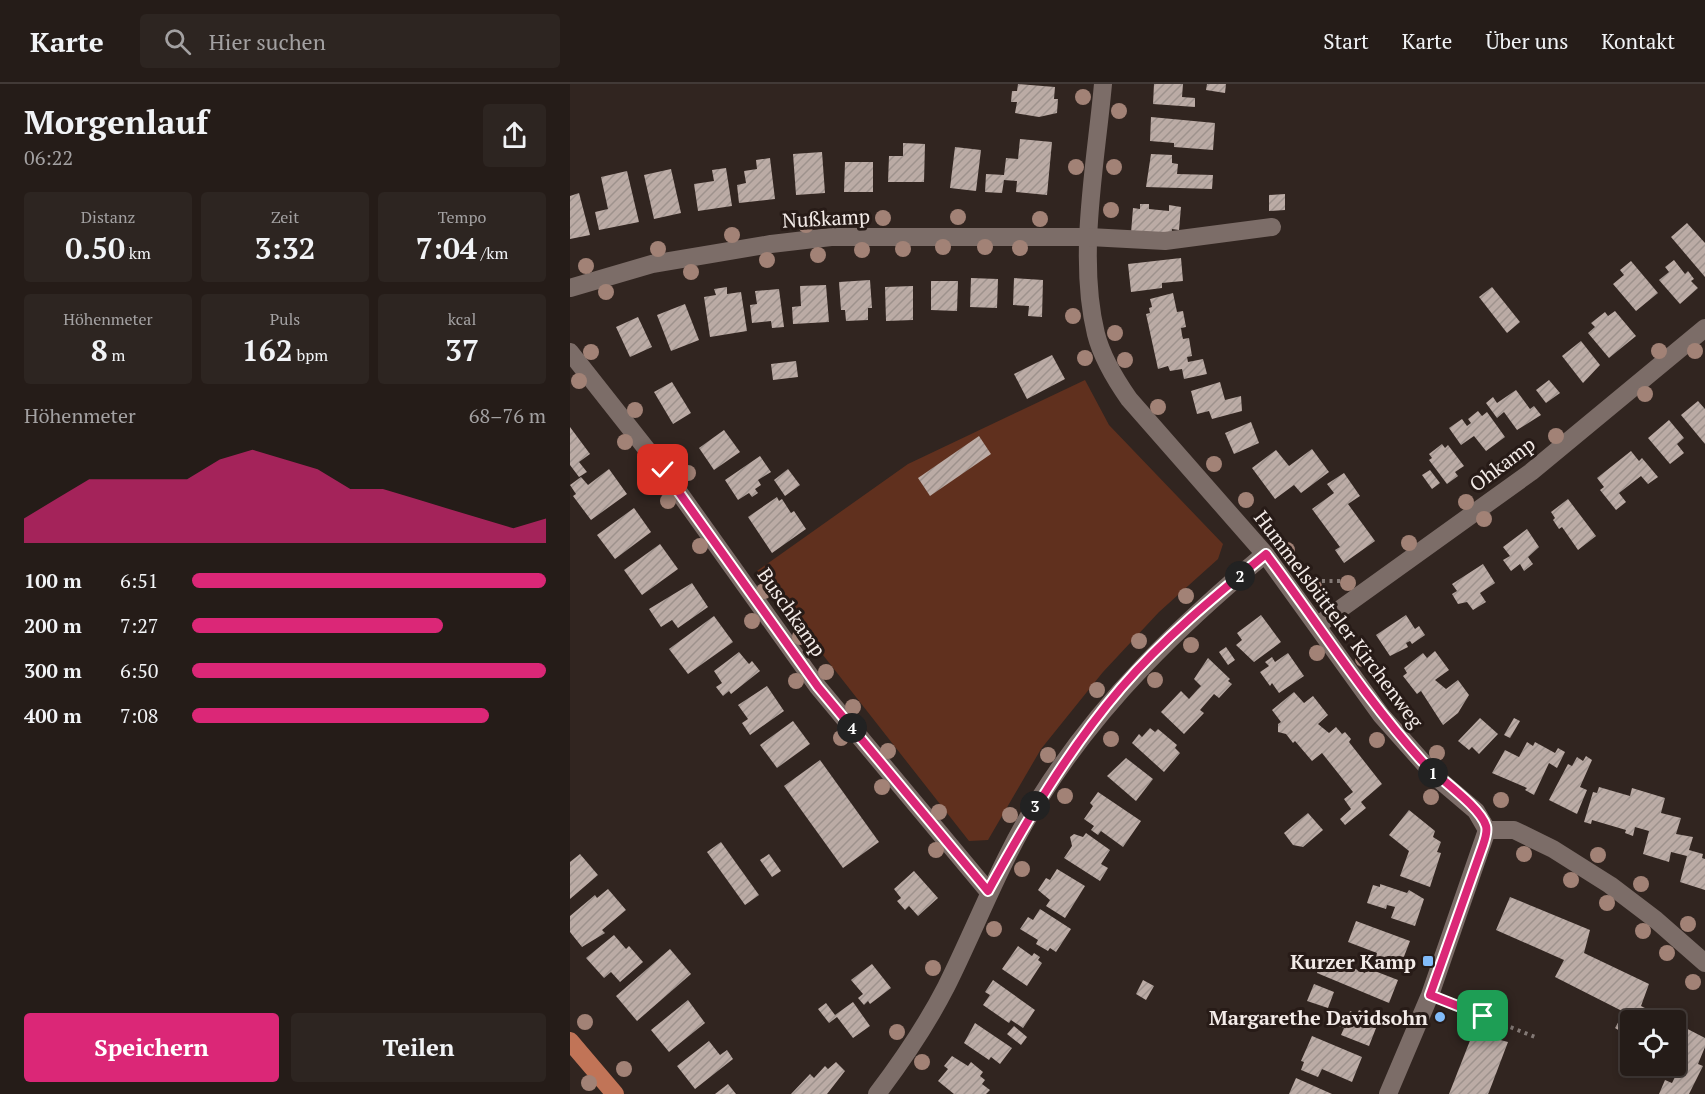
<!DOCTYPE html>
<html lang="de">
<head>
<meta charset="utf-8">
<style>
	:root { --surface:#251c18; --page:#2d2521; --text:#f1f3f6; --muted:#a3a1a2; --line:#423a37; --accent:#db2777 }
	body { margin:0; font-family:"PT Serif",serif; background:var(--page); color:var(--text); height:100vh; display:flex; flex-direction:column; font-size:22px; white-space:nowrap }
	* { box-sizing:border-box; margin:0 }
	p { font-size:20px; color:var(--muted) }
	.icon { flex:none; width:33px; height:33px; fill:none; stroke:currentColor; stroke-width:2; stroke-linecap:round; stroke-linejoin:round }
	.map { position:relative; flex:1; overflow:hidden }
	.panel { display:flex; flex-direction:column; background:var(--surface); width:570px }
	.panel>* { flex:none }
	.controls { position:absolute; left:1050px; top:926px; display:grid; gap:12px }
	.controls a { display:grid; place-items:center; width:66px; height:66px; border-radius:6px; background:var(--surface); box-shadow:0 3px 9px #0003,0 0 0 2px var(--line); font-size:30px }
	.pin { position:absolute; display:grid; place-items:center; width:51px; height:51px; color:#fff; margin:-26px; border-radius:12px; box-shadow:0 3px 9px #0006 }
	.km { position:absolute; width:30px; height:30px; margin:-15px; border-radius:50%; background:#222; color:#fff; font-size:16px; line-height:30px; text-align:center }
	.round { display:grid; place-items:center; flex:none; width:63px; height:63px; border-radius:6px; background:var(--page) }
	.head { display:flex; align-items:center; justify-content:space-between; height:102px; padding:0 24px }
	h1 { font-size:33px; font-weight:700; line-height:45px }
	.metrics { display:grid; grid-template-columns:repeat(3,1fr); gap:9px; height:102px; padding:6px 24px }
	.metrics div { display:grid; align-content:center; border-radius:6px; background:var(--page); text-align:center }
	.metrics b { font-size:30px; font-weight:700 }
	.metrics small { font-size:16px; font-weight:400 }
	.metrics p { font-size:16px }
	.chart { height:168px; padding:12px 24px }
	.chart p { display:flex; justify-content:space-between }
	.chart svg { width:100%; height:108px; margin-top:6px; fill:var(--accent); opacity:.7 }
	.primary-button { display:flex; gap:12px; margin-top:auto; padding:12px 24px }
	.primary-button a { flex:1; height:69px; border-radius:6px; background:var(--accent); color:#fff; font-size:24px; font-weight:700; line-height:69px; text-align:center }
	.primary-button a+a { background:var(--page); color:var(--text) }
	ul { padding:0 24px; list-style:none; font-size:20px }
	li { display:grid; grid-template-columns:96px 72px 1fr; align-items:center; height:45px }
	li i { height:15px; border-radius:8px; background:var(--accent) }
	header { display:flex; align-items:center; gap:36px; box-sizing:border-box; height:84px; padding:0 30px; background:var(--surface); border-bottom:2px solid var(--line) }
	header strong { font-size:28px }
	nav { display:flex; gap:33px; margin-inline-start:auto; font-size:21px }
	.search { width:420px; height:54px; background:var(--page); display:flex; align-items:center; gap:15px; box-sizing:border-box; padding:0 21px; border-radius:6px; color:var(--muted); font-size:22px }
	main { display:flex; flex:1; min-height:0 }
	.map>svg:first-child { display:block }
</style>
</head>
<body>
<header>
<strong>Karte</strong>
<div class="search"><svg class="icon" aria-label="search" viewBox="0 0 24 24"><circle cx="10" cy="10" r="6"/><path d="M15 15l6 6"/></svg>Hier suchen</div>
<nav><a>Start</a><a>Karte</a><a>Über uns</a><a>Kontakt</a></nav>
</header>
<main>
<section class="panel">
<div class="head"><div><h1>Morgenlauf</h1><p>06:22</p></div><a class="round"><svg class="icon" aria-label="share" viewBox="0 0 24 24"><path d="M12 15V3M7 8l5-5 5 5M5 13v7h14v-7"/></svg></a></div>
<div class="metrics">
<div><p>Distanz</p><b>0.50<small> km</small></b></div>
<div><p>Zeit</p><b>3:32</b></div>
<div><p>Tempo</p><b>7:04<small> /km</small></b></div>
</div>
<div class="metrics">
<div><p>Höhenmeter</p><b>8<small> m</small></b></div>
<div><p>Puls</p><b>162<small> bpm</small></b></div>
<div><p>kcal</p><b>37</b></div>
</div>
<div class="chart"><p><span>Höhenmeter</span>68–76 m</p>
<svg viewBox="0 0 160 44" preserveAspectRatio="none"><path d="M0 44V34L10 26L20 18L30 18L40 18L50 18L60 10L70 6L80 10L90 14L100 22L110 22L120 26L130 30L140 34L150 38L160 34V44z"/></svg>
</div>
<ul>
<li><b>100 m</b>6:51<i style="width:100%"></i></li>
<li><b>200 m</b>7:27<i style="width:71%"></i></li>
<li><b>300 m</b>6:50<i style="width:100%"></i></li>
<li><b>400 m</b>7:08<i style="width:84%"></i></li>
</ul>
<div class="primary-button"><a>Speichern</a><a>Teilen</a></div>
</section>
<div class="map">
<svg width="1135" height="1010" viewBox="0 0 1135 1010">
	<defs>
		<pattern id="building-hatch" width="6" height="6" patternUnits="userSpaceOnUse" patternTransform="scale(1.5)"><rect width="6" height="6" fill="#bbaba5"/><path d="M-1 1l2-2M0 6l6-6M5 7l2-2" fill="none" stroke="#9e928d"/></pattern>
	</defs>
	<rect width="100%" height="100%" fill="#312520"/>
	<polygon fill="#60301e" points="515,296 539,341 653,460 648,475 589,528 533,588 471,665 418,756 399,757 187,487 338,380"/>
	<g fill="url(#building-hatch)">
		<polygon points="448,0 485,3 484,15 488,15 487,29 469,33 445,29 447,18 441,18 442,7 447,7"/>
		<polygon points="584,0 613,0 612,13 625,14 625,23 583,20"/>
		<polygon points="637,0 656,0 655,9 636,6"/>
		<polygon points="581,33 645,39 643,66 604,63 604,59 580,57"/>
		<polygon points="450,55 482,58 477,111 446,108 447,97 434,96 432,109 415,108 416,90 434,91 436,74 448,75"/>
		<polygon points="333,59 355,60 354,98 318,98 319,72 333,72"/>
		<polygon points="385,63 411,66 406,107 380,104"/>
		<polygon points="252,68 255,109 226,111 223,70"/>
		<polygon points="581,70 602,71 602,79 608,80 607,90 643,91 642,105 576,103"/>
		<polygon points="200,74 205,115 169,119 167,101 176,99 174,87 187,85 186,76"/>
		<polygon points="275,78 303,78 303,108 274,108"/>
		<polygon points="156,84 162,122 128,127 124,100 144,97 142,86"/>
		<polygon points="101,85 111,129 84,135 74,91"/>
		<polygon points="57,87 69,138 29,146 25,128 38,125 31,93"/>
		<polygon points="9,109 20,151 0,155 0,112"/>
		<polygon points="715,110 715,126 699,127 699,111"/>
		<polygon points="570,120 579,120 579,125 599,127 599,121 611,123 609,146 602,145 601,153 561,149 563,124 570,125"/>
		<polygon points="1117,139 1135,159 1135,193 1101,153"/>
		<polygon points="611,174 613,197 592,199 592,204 561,208 558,180"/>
		<polygon points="1104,176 1115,190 1118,187 1124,195 1121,197 1128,204 1110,220 1089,196 1099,188 1095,183"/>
		<polygon points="1061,177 1088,209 1066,227 1043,200 1054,191 1050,186"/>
		<polygon points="401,194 428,195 427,224 400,223"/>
		<polygon points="444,194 473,196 472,233 458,232 459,222 443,221"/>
		<polygon points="300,196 302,224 298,224 298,236 276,237 275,226 271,226 269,198"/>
		<polygon points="361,197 388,197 387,227 361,226"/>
		<polygon points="256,201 259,238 223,240 222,223 231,222 230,202"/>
		<polygon points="343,202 343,236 316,237 315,203"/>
		<polygon points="157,203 157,210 171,208 177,247 140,253 134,213 146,211 144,205"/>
		<polygon points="922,203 950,238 937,249 909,213"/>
		<polygon points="209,205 214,243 202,244 201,237 182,239 180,221 187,220 185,207"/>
		<polygon points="603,209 607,228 613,227 616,243 611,244 612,251 613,255 619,254 622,272 617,273 618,278 633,275 637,290 614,295 612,285 600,287 598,282 588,285 576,230 580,229 579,224 582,223 580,215"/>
		<polygon points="115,220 129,256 101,267 87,231"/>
		<polygon points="1045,227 1066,252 1039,274 1018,249 1025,243 1021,239 1035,228 1038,232"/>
		<polygon points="68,233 82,263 60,273 46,243"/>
		<polygon points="1011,257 1030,281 1013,299 992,272"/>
		<polygon points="482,271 495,295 457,315 444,290"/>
		<polygon points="226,277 228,293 203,296 201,280"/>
		<polygon points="979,296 990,309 976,319 966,306"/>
		<polygon points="102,298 121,329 103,340 84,308"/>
		<polygon points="650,298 655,316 671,312 672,327 642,335 639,327 627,330 621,307"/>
		<polygon points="946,306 960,325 964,322 971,331 947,346 934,328 927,334 916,319 923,313 927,319"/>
		<polygon points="1128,317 1135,325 1135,360 1111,331"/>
		<polygon points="908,327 912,332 917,328 935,353 916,367 904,352 891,361 879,344 892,335 897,342 901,339 898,335"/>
		<polygon points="1099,336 1114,354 1107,360 1114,369 1100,380 1078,354"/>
		<polygon points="681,338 689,359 664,370 655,349"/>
		<polygon points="0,343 20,370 9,378 17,388 9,393 0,381"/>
		<polygon points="154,346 170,368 144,386 129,364"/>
		<polygon points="409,352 421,370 360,412 348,394"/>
		<polygon points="872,360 875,364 878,361 894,382 885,388 888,392 877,400 859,376 862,374 859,370"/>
		<polygon points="742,365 759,388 731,409 724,401 705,415 682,384 706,366 719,382"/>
		<polygon points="1061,367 1069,377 1072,374 1088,393 1078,400 1071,392 1049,409 1056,418 1046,426 1030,406 1034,403 1027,394"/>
		<polygon points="190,372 201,388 188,396 191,401 185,405 188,409 182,413 179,409 168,416 155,396"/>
		<polygon points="39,385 57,410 21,436 3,412 6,410 0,401 11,393 18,401"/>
		<polygon points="218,385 230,401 215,412 204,396"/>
		<polygon points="860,386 870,399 862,405 852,391"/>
		<polygon points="774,389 790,412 778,420 805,457 774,479 765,466 770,463 742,425 764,409 757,400"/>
		<polygon points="207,413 209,417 212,415 221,429 224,427 236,445 202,469 178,433"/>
		<polygon points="998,415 1026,452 1008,466 992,443 989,445 983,436 985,434 981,428"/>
		<polygon points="64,424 81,448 45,475 27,451"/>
		<polygon points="957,445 969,463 958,473 963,480 954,487 950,480 941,487 933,476 940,472 933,463"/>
		<polygon points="90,460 108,485 72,511 54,486"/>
		<polygon points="913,480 925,499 910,509 916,518 903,526 897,518 888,520 882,510 887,507 882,500"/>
		<polygon points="122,499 138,523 108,544 102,536 91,543 79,525"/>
		<polygon points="691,531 711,558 684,578 666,561 672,556 667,549"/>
		<polygon points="836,531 845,545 849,542 855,551 842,560 840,557 836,559 838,563 820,572 806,551"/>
		<polygon points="144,532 163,558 118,590 99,565"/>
		<polygon points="656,563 665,576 658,581 649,568"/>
		<polygon points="865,567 879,586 865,596 876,605 888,596 899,611 888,629 873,641 851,607 847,610 833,592 837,589 834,584 853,569 857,574"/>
		<polygon points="169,568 179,580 182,577 190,587 161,610 159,607 153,612 146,603 152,599 144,587"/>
		<polygon points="718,569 734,592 709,609 702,599 700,602 690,588 699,582 695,578 702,573 705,578"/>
		<polygon points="638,574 660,595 658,597 662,600 649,614 644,610 630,626 634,629 614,650 591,628 611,607 619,615 628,605 631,602 624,595"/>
		<polygon points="197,602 214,627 180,651 172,639 178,635 168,621"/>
		<polygon points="724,608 734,619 743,612 758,631 748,640 759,649 766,643 772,650 775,648 781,655 779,658 812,700 791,718 796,724 775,741 770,735 781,725 774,715 783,708 752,669 742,677 725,657 723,659 716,650 708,648 708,640 711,638 702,626"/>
		<polygon points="910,634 928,650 909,670 902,663 899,666 888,657"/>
		<polygon points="944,634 950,637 940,654 934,651"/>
		<polygon points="223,637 240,660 207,684 190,661"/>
		<polygon points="580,644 585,648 588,645 607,661 605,664 610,669 594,688 562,659 569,650 572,653"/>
		<polygon points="957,658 963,662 965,658 985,669 988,664 995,668 987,684 979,679 964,711 955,706 957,704 922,689 935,666 949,673"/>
		<polygon points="1016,672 1022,676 1010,703 1017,706 1007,730 979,716 998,680 1002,682 1007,673 1013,677"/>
		<polygon points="556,674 583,695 566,717 537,692"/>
		<polygon points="250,676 309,758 273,784 214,702"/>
		<polygon points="1029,703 1060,712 1062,704 1095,714 1091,729 1111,734 1106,750 1123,753 1119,766 1133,770 1132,774 1135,775 1135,806 1110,798 1117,772 1101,768 1099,778 1073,770 1079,747 1065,743 1063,752 1055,749 1056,746 1022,736 1021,740 1014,738 1023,708 1027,709"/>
		<polygon points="528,708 571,737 553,763 531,747 528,751 521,746 524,742 514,735 523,722 520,719"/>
		<polygon points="839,726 865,747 863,753 871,758 867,768 871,769 860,803 830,792 839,767 819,751"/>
		<polygon points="738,729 753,746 733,763 723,761 714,749"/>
		<polygon points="516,749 540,766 531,780 538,784 530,797 494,774 502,762 500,753 504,750 513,753"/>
		<polygon points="151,758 189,811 175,821 137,768"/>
		<polygon points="10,770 28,791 0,815 0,778"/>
		<polygon points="199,770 211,787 202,793 190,776"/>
		<polygon points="487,785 515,802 495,834 476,822 480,816 468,806 476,794 480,796"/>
		<polygon points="344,787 368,814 348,832 339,822 335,826 327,817 331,814 324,805"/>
		<polygon points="810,800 837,809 839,806 854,815 845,842 821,834 825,823 817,821 816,825 797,819 803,801 810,803"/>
		<polygon points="38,805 56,826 32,846 35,849 12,863 0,848 0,832 25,811 27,814"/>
		<polygon points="940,813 1020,846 1014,869 1079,900 1071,922 1099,936 1060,936 1060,953 1045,944 1054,928 985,893 994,876 926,846"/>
		<polygon points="470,825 501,845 486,868 480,864 478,867 466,860 468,856 450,845 458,833 463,836"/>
		<polygon points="786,837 840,857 828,888 804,879 807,869 778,858"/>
		<polygon points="44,851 56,865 59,862 73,878 50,898 41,888 34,894 16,874"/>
		<polygon points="448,862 462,872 464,869 470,873 468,876 472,879 457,902 432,885"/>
		<polygon points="100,865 121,890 67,937 46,912"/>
		<polygon points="754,872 795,889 797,884 828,896 819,919 747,889"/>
		<polygon points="302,880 321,904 300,920 298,917 294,921 288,914 293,910 281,896"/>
		<polygon points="423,896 465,926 453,944 441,936 439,939 413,921 420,911 415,908"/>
		<polygon points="573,896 584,902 576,916 566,910"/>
		<polygon points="744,900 764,908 758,924 737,917"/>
		<polygon points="118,916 135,939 99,968 81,946"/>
		<polygon points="283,918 300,942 283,954 267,933 259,939 248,925 256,919 265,931"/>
		<polygon points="789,926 802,932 800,936 808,939 799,962 771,951 774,944 769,942 773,932 778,933 780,927 787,930"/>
		<polygon points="405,939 442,964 430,980 421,973 419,976 394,959"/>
		<polygon points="1106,939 1135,954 1135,963 1128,980 1133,982 1119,1010 1089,1010 1095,996 1102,999 1111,981 1106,978"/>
		<polygon points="444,942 457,953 451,961 437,950"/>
		<polygon points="903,949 938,958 919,1008 918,1010 879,1010"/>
		<polygon points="742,952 792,973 782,998 752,985 748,993 731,986 734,978 731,977"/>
		<polygon points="139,957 150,971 157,966 163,975 125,1005 107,982"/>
		<polygon points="382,972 398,982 401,978 413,988 410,992 415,996 412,1000 420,1006 416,1010 384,1010 368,997 378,985 374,982"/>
		<polygon points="266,978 275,987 257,1010 221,1010 240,990 244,994 255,982 258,985"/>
		<polygon points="726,994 762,1010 719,1010"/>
		<polygon points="158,1000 166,1010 145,1010"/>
	</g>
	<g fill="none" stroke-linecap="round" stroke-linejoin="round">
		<g stroke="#837975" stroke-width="4" stroke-dasharray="3 4.5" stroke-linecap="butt">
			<polyline points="737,497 777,497"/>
			<polyline points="878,918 965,953"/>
		</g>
		<g stroke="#7c6d68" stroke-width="18">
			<path d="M533,0C526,78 507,173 526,250C532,274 545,295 559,315L695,470L811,631L866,693L906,727L917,746"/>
			<polyline points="0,204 82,180 201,160 261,153 519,153 595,157 702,143"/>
			<polyline points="0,268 93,386 248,603 418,807"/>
			<polyline points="748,541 961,388 1135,244"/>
			<polyline points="917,746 944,746 983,765 1040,801 1086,836 1135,879"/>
			<path d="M307,1010C332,977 357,940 376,903C408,839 432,773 471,712C531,617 610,541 695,470"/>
			<polyline points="818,1010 860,911 917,746"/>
		</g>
		<polyline stroke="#c17457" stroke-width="18" points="0,957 45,1010"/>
	</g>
	<g fill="#a28276">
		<circle cx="513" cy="13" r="8"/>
		<circle cx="549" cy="27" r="8"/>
		<circle cx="506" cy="83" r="8"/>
		<circle cx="544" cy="83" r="8"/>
		<circle cx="541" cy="126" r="8"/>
		<circle cx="388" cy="133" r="8"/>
		<circle cx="313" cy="134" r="8"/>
		<circle cx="470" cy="135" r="8"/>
		<circle cx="236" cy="141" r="8"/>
		<circle cx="162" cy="151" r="8"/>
		<circle cx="373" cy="163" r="8"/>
		<circle cx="415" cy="163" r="8"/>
		<circle cx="450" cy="164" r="8"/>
		<circle cx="88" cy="165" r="8"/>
		<circle cx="333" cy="165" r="8"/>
		<circle cx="292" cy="166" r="8"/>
		<circle cx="248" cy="171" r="8"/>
		<circle cx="197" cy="176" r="8"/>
		<circle cx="16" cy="182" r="8"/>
		<circle cx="121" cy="188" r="8"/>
		<circle cx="36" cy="208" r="8"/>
		<circle cx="503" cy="232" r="8"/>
		<circle cx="545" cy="249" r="8"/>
		<circle cx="1089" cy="267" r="8"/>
		<circle cx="1125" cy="267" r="8"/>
		<circle cx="21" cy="268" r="8"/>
		<circle cx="515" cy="274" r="8"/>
		<circle cx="555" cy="276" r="8"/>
		<circle cx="9" cy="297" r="8"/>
		<circle cx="1075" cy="310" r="8"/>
		<circle cx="588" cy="323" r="8"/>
		<circle cx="65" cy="326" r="8"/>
		<circle cx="986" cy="352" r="8"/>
		<circle cx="55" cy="358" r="8"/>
		<circle cx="644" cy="380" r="8"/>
		<circle cx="118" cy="389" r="8"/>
		<circle cx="676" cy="416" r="8"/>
		<circle cx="98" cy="417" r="8"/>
		<circle cx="896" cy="418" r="8"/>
		<circle cx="914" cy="435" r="8"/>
		<circle cx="839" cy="459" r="8"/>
		<circle cx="130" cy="462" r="8"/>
		<circle cx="717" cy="466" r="8"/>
		<circle cx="778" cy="499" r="8"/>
		<circle cx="744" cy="503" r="8"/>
		<circle cx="194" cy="507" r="8"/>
		<circle cx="616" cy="512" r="8"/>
		<circle cx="182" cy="537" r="8"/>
		<circle cx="230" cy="553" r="8"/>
		<circle cx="569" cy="557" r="8"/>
		<circle cx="621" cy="561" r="8"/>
		<circle cx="747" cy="569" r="8"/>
		<circle cx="793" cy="575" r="8"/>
		<circle cx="256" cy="588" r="8"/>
		<circle cx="585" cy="596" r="8"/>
		<circle cx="226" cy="597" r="8"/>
		<circle cx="527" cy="606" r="8"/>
		<circle cx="283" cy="623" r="8"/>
		<circle cx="271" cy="654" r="8"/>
		<circle cx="541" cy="655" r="8"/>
		<circle cx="807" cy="656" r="8"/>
		<circle cx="318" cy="667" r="8"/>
		<circle cx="867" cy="669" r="8"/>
		<circle cx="478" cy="671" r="8"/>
		<circle cx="312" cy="703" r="8"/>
		<circle cx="495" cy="712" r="8"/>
		<circle cx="861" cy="713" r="8"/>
		<circle cx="931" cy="716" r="8"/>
		<circle cx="369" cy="728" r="8"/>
		<circle cx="440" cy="731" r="8"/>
		<circle cx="366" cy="766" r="8"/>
		<circle cx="954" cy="770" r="8"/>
		<circle cx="1028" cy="771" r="8"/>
		<circle cx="452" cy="785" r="8"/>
		<circle cx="1001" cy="796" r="8"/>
		<circle cx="1071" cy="800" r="8"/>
		<circle cx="1037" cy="819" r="8"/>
		<circle cx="1118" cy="840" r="8"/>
		<circle cx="424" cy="845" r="8"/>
		<circle cx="1073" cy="847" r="8"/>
		<circle cx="1097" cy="869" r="8"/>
		<circle cx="363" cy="884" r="8"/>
		<circle cx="1123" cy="898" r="8"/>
		<circle cx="15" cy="938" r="8"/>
		<circle cx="327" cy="948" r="8"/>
		<circle cx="352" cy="978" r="8"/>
		<circle cx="54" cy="985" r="8"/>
		<circle cx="19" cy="999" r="8"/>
	</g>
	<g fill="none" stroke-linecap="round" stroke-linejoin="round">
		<g stroke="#fff" stroke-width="12">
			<path id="route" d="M93,386L248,603L418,807C457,736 498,666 551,604C594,554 645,512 696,470C748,539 794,613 852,677C868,694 910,722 916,742C918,749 914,758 912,764L860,911L913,932"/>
		</g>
		<use href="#route" stroke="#db2777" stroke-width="8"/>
	</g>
	<g fill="#82bcfa" stroke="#271b17" stroke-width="2">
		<rect x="852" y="871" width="12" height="12" rx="3"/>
		<circle cx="870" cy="933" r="6"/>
	</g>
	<g text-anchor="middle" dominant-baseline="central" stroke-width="6" stroke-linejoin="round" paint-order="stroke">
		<g font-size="20" fill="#f3ebe8" stroke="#271b17">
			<text transform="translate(256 134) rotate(-3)">Nußkamp</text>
			<text transform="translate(932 380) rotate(-37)">Ohkamp</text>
			<text transform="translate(222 528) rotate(55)">Buschkamp</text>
			<text transform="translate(769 535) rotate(53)">Hummelsbütteler Kirchenweg</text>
		</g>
		<g font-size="20" font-weight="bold" fill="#f3ebe8" stroke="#271b17" text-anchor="end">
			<text x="846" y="877">Kurzer Kamp</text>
			<text x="858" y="933">Margarethe Davidsohn</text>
		</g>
	</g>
</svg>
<div class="controls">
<a><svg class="icon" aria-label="locate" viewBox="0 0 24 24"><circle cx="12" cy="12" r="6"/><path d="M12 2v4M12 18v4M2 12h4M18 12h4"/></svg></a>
</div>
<div class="pin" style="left:913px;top:932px;background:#1e9e55"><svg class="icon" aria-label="arrive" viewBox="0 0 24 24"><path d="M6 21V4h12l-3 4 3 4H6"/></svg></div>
<div class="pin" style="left:93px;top:386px;background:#d93025"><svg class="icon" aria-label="check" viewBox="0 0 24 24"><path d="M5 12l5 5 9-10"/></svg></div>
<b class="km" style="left:863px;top:689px">1</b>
<b class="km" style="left:670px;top:492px">2</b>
<b class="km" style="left:465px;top:722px">3</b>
<b class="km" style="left:282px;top:644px">4</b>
</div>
</main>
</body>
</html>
